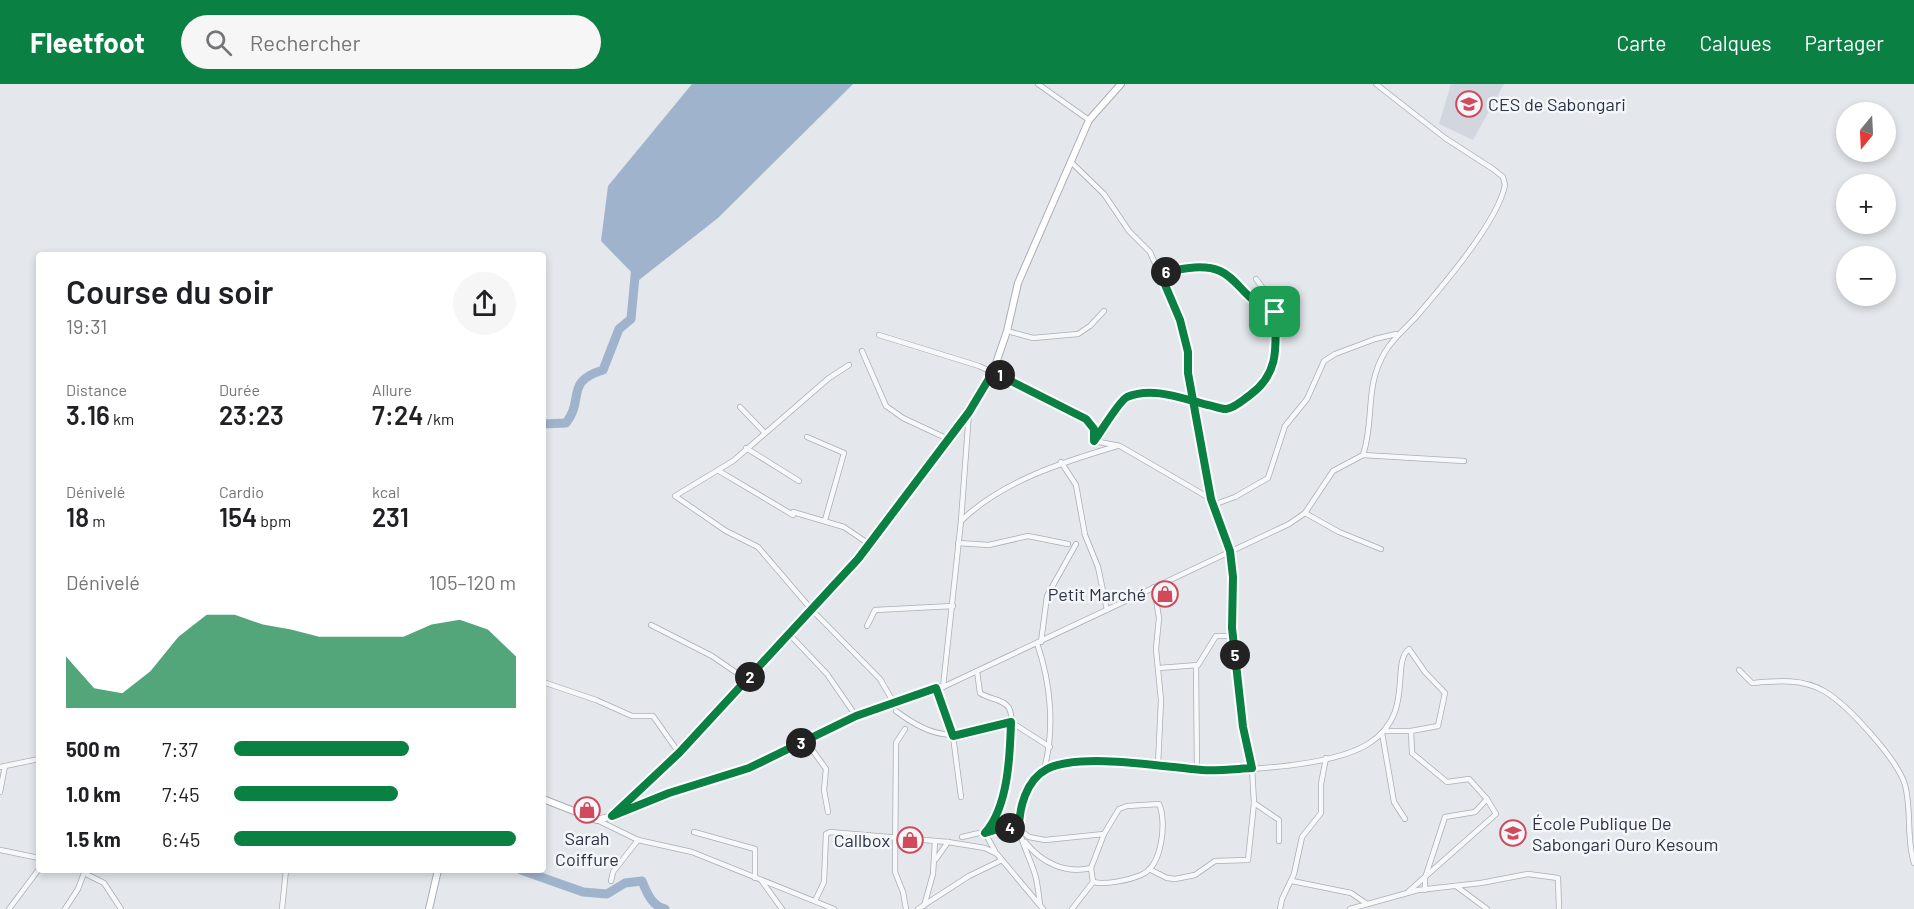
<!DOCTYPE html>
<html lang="fr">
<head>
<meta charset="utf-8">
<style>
	:root { --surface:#fff; --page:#f6f6f6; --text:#202124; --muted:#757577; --accent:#0b8043 }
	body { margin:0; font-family:Barlow,sans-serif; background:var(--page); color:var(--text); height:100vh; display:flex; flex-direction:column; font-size:22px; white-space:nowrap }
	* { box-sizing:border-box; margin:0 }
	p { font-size:20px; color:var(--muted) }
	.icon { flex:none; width:33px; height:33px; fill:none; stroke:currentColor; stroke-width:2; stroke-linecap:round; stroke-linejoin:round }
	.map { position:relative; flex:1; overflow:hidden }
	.panel { position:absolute; left:36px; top:168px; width:510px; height:621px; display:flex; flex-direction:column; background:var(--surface); border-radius:6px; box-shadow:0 3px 9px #0003 }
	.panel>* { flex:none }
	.needle { width:39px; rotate:198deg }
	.buttons { position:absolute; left:1836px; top:18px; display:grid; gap:12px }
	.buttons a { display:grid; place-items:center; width:60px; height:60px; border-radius:50%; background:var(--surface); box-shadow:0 3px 9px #0003; font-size:30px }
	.pin { position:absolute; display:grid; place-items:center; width:51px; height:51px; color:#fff; margin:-26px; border-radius:12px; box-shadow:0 3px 9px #0006 }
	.km { position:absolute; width:30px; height:30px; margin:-15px; border-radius:50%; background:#222; color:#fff; font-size:16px; line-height:30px; text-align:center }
	.round { display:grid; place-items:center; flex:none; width:63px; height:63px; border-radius:32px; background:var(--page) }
	.overview { display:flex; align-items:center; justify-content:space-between; height:102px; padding:0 30px }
	h1 { font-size:33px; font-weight:600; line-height:45px }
	.metrics { display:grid; grid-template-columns:repeat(3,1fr); gap:9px; height:102px; padding:6px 30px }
	.metrics div { display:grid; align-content:center }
	.metrics b { font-size:26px; font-weight:600 }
	.metrics small { font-size:16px; font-weight:400 }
	.metrics p { font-size:16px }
	.chart { height:168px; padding:12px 30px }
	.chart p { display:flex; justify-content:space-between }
	.chart svg { width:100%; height:108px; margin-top:6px; fill:var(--accent); opacity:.7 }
	ul { padding:0 30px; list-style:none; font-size:20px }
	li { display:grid; grid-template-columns:96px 72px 1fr; align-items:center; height:45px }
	li i { height:15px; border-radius:8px; background:var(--accent) }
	header { display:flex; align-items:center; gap:36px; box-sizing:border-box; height:84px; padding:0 30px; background:var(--accent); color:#fff }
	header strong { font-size:28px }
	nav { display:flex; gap:33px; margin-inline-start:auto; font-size:21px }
	.search { width:420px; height:54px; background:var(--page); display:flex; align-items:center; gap:15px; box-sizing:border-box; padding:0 21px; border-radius:33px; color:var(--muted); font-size:22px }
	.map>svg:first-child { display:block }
</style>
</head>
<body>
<header>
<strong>Fleetfoot</strong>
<div class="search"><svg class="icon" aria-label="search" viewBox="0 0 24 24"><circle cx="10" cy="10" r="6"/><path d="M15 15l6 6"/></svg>Rechercher</div>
<nav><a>Carte</a><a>Calques</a><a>Partager</a></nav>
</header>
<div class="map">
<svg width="1914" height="825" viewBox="0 0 1914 825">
	<rect width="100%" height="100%" fill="#e4e7ec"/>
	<g fill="#d2d6de">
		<polygon points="1451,0 1504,0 1473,56 1439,40"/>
		<polygon points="1171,498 1175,501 1174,515 1158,519 1155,505"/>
	</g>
	<polygon fill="#9fb4cc" points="692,0 853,0 718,134 639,196 601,157 608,102"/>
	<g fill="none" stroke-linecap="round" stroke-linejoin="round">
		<g stroke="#9fb4cc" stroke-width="9">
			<path d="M543,340L566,339C585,315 564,298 603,286L619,245L631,235L636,182"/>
			<path d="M521,786L583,808L607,810L625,799L642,797C647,809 652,822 665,825"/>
		</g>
		<g stroke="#a9aeb7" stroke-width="6">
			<g id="street">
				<polyline points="1038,0 1089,36"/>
				<polyline points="1071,78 1104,110 1129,147 1150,168 1180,236 1188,269 1188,289 1211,415"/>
				<path d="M1160,189C1178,186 1202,179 1220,187C1239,195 1246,219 1275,228"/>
				<polyline points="1007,247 1033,254 1078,250 1090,242 1104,227"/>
				<polyline points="879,251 979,282 1041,311 1086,335 1094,345 1094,357"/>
				<polyline points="862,267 886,322 903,334 948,355"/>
				<polyline points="849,281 829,294 733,377 675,412 726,447 758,463 811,525 880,595 894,619"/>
				<polyline points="740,323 765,349"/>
				<polyline points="807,353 844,369 825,436"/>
				<polyline points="1094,357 1120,362 1211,415 1230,467 1233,493 1232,544 1243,643 1252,684 1254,719 1279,736 1279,757"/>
				<path d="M1094,357C1102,346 1116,323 1124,315C1148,294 1202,326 1228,325L1267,297C1275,284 1281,237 1274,223C1269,212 1263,204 1256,195"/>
				<polyline points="746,364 799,397"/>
				<polyline points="1363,371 1464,377"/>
				<polyline points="1061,378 1076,401 1085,451 1098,483 1107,526"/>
				<polyline points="719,387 793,431"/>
				<polyline points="1213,421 1235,413 1268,394 1285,342 1307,315 1324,277 1335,270 1375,255 1396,250"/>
				<polyline points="793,428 844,443 869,460"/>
				<polyline points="1305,429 1339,448 1381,465"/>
				<path d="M961,437C1002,397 1063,378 1117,362"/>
				<polyline points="958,459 989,461 1028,452 1068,460"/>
				<polyline points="1154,503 1159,534 1156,565 1161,616 1158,681"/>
				<polyline points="651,541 712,572 747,596"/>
				<polyline points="867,542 875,526 953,522"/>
				<polyline points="790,551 827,590 856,632"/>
				<polyline points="1041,558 1047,512 1076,460"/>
				<path d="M1037,559C1051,600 1055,645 1044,686"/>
				<polyline points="1196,582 1197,686"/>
				<polyline points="1159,584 1198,581 1216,552 1232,552"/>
				<path d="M1739,586L1752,599C1776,597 1802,594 1824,607C1847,620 1898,676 1905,701C1912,727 1906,754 1914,779"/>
				<path d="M977,587L980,609C988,615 1004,615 1009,624C1017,639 1003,717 996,735C994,740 989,745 985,749L995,767"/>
				<polyline points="543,598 596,616 632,632 653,632 679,669"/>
				<polyline points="943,603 961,437 969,328"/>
				<polyline points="936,604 953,652 961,713"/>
				<path d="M896,627C942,662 959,651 1011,638L1050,663"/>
				<polyline points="905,645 896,659 895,788 903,808 906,825"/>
				<polyline points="1382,649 1394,718 1405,735"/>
				<polyline points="806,657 826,685 824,706 828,728"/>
				<polyline points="0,683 39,675"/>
				<polyline points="0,708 5,682"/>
				<path d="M615,731L669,709L749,684L856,632L943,603L1289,440L1305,429L1333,387L1363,371C1375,335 1364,303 1385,268C1393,254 1404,246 1415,234C1440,205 1498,138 1505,101L1503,93L1493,85L1445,54L1376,0"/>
				<polyline points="597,736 638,756 692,768 834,825"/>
				<polyline points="694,748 755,765 755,794"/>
				<path d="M962,753L1005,743L1019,745L1029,753L1045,756L1104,750L1119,725L1127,722L1159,720C1167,737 1162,781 1143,790C1131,796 1106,801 1093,798"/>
				<path d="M1025,758C1042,779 1065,790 1091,784"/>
				<polyline points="0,766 39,774"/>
				<polyline points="936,775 948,758"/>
				<polyline points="1149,785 1167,794 1175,795 1195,791 1215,777 1248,776 1254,719"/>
				<polyline points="761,796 782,825"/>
				<polyline points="611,797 613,788 638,756"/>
				<polyline points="1292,797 1351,809 1367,820"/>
				<polyline points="1093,798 1091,784 1104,750"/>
				<polyline points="1456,802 1487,825"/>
				<polyline points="1425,806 1425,794 1445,733 1475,728 1487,715"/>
				<polyline points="1409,807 1496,730 1487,715 1469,695 1447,698 1412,669 1411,647"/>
				<polyline points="815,817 824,798 826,750 830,748 948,758 985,764 997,770 1043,825"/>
				<path d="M1040,821C1039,812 1038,803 1036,794C1031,773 1015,751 1019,729C1022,713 1034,691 1049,684C1083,670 1144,680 1180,684C1226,689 1329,684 1368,660C1416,630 1390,580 1409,565L1425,588L1445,609L1438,642L1411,647H1384"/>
				<polyline points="924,822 933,790 935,757"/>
				<polyline points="9,825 39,785"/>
				<polyline points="65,825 78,805 84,789 104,799 121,825"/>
				<polyline points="282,825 286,786"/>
				<polyline points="918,825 969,792 1002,776"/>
				<polyline points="1072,825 1093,798"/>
				<polyline points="1280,825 1282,815 1294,790 1302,753 1321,729 1321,700 1326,674"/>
				<polyline points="1350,825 1418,806 1481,799 1528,790 1558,794 1559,825"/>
			</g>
		</g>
		<g stroke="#a9aeb7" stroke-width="8">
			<g id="secondary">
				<polyline points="543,715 597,736 612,732 679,669 858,475 969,328 993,288 1007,247 1018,199 1089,36 1121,0"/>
				<polyline points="429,825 438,786"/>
			</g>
		</g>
		<use href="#street" stroke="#f7f8fa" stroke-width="4.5"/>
		<use href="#secondary" stroke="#fff" stroke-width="6"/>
	</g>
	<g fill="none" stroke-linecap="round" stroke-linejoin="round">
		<g stroke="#fff" stroke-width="12">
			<path id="route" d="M1275,228C1276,262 1280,289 1250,311C1243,316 1235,324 1226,325C1220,325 1214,322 1208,321C1183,315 1153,302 1127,313C1119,317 1101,348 1094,357V345L1086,335L993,288L969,328L858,475L679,669L612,732L669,709L749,684L856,632L936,604L953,652L1011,638C1010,673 1008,723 985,749L1005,743L1019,745C1019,724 1026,696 1047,685C1080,668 1164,683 1202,686C1218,687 1235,685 1252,684L1243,643L1232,544L1233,493L1230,467L1211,415L1188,289V268L1180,236L1160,189C1177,186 1202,179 1220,187C1239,195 1246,219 1275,228"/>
		</g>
		<use href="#route" stroke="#0b8043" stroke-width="8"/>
	</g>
	<defs>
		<g id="school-ring" transform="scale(1.35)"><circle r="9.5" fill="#f4f6f9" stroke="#d1495b" stroke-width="1.5"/><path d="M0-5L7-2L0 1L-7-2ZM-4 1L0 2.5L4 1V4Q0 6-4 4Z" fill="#d1495b"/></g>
		<g id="shop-ring" transform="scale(1.35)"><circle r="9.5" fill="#f4f6f9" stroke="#d1495b" stroke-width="1.5"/><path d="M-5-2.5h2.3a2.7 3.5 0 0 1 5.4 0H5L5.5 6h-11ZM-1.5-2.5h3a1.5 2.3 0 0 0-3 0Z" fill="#d1495b"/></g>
	</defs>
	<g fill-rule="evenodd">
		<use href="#school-ring" x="1469" y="20"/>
		<use href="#shop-ring" x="1165" y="510"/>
		<use href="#shop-ring" x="587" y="726"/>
		<use href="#school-ring" x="1513" y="749"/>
		<use href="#shop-ring" x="910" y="756"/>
	</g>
	<g text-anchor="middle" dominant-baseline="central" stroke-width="5" stroke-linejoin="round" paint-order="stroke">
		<g font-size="18" fill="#2b3445" stroke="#f4f6f9" text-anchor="start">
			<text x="1488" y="20">CES de Sabongari</text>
			<text x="1146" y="510" text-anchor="end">Petit Marché</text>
			<text x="1532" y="739">École Publique De<tspan x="1532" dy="21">Sabongari Ouro Kesoum</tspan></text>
			<text x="587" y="754" text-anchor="middle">Sarah<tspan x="587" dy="21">Coiffure</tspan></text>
			<text x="890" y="756" text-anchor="end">Callbox</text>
		</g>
	</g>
</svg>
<div class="buttons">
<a><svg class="needle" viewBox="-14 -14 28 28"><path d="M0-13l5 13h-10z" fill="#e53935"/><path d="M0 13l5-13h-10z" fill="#757577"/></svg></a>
<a>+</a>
<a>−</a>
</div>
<div class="pin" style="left:1275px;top:228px;background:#1e9e55"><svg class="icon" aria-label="arrive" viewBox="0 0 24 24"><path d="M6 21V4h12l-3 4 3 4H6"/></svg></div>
<b class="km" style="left:1000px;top:291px">1</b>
<b class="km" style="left:750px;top:593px">2</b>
<b class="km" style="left:801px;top:659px">3</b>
<b class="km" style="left:1010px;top:744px">4</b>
<b class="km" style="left:1235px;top:571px">5</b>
<b class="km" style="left:1166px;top:188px">6</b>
<section class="panel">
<div class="overview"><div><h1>Course du soir</h1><p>19:31</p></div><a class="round"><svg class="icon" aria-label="share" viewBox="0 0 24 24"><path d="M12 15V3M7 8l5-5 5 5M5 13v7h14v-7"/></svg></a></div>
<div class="metrics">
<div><p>Distance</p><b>3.16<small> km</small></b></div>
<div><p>Durée</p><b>23:23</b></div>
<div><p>Allure</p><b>7:24<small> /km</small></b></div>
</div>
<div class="metrics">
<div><p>Dénivelé</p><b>18<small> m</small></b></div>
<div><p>Cardio</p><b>154<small> bpm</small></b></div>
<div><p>kcal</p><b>231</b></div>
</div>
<div class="chart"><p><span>Dénivelé</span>105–120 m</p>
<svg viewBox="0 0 160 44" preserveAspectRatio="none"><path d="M0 44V23L10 36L20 38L30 29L40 15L50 6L60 6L70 10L80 12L90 15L100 15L110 15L120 15L130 10L140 8L150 12L160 23V44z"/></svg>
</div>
<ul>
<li><b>500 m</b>7:37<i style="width:62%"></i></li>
<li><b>1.0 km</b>7:45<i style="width:58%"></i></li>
<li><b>1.5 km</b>6:45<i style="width:100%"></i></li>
</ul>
</section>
</div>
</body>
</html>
